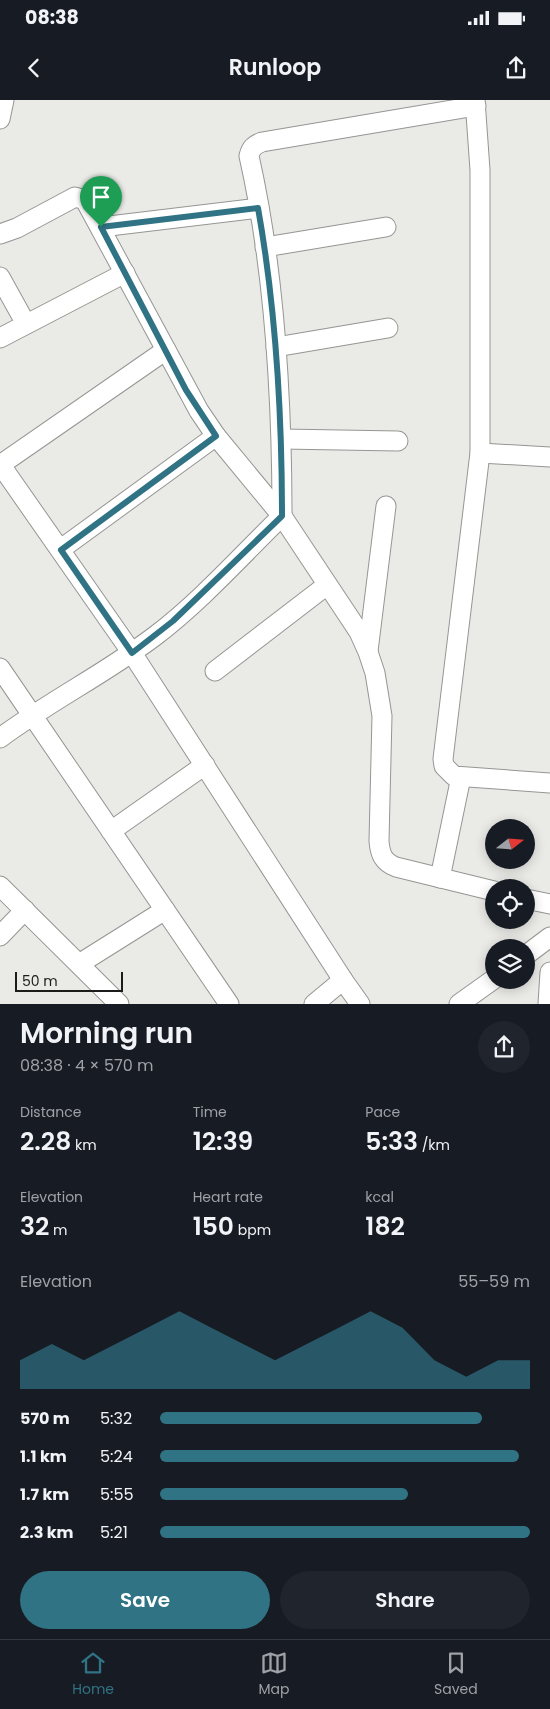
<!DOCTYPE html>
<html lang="en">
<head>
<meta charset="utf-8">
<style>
	:root { --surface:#171b24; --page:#20242c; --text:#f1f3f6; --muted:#9ea1a6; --line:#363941; --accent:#307384 }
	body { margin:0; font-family:Poppins,sans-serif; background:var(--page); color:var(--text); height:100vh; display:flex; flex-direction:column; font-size:19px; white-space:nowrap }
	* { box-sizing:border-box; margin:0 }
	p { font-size:16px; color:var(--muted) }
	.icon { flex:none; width:28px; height:28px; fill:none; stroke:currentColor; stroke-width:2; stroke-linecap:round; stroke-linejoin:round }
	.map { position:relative; height:904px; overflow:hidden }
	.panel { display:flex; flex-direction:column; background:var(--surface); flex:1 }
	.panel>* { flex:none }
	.needle { width:32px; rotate:73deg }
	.tools { position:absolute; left:485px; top:719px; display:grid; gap:10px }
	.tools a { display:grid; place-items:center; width:50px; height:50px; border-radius:50%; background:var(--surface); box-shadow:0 2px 12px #0003; font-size:25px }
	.scale { position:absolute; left:15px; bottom:12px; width:108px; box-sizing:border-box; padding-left:5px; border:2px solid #1c1c1b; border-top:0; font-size:14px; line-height:18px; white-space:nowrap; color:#1c1c1b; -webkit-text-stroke:4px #eaebe7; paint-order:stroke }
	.pin { position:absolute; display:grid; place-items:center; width:42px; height:42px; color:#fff; margin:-51px -21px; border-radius:50% 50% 50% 0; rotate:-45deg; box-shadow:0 0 5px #0007 }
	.pin .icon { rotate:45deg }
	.round { display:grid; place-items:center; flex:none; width:52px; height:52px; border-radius:26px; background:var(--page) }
	.headline { display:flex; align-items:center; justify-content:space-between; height:85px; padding:0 20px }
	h1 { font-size:28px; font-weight:600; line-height:38px }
	.figures { display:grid; grid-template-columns:repeat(3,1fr); gap:8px; height:85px; padding:5px 20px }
	.figures div { display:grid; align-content:center }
	.figures b { font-size:25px; font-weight:600 }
	.figures small { font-size:14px; font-weight:400 }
	.figures p { font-size:14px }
	.chart { height:140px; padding:10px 20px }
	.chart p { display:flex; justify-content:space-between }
	.chart svg { width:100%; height:90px; margin-top:5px; fill:var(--accent); opacity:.7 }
	.button { display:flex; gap:10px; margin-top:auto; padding:10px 20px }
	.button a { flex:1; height:58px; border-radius:30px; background:var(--accent); color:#fff; font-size:20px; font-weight:600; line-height:58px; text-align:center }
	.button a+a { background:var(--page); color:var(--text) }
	ul { padding:0 20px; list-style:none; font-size:16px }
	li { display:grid; grid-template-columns:80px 60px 1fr; align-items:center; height:38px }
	li i { height:12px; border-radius:6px; background:var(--accent) }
	.status { display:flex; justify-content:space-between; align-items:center; height:35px; padding:0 25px; background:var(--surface); direction:ltr }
	.status svg { height:14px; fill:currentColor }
	header { display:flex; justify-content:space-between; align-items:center; height:65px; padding:0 20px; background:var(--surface); font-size:22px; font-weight:600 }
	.dock { display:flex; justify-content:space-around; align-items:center; height:70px; border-top:1px solid var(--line); background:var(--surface); font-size:14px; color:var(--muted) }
	.dock a { display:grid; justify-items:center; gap:2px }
	.dock .selected { color:var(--accent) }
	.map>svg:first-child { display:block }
</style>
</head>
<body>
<div class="status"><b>08:38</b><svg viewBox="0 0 49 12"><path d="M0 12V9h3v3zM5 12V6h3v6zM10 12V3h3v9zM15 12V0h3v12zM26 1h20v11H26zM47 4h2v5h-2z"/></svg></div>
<header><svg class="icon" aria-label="back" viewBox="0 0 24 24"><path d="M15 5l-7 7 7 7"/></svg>Runloop<svg class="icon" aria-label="share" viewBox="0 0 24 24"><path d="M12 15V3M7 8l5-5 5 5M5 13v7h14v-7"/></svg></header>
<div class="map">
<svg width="550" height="904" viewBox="0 0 550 904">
	<rect width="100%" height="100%" fill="#eaebe7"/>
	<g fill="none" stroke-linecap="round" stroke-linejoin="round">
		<g stroke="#959693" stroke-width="21">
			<g id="minor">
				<polyline points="475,0 480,70 480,353 443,659 444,666 454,676 550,683"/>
				<polyline points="0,19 4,0"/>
				<polyline points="101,127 259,108"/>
				<path d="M0,134L17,128L75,97L85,100L199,311L216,336L282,416L359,532L368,552L375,573L382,616L379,741C380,754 383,762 396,767L494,791"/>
				<polyline points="265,147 386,127"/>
				<polyline points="0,177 26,224"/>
				<polyline points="0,238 125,173"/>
				<polyline points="276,247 388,228"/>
				<polyline points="282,339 398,341"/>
				<polyline points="480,353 550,357"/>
				<polyline points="0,364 132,553 343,880 360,904"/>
				<polyline points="0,365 166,250"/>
				<polyline points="61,449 216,336"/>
				<polyline points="368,551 386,406"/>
				<polyline points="0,568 229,904"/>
				<polyline points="215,571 327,485"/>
				<path d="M0,638C50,601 106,573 155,536C201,501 241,456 282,416C282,298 275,171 249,56C251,48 254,45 262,42L476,6"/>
				<polyline points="111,731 205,665"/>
				<polyline points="440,778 461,677"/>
				<polyline points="0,786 119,904"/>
				<polyline points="526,799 550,804"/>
				<polyline points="0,836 25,810"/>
				<polyline points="526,855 550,837"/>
				<polyline points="79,864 165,810"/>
				<polyline points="314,904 343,880"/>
				<polyline points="459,904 494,879"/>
				<polyline points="548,904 550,872"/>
			</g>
		</g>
		<use href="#minor" stroke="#fff" stroke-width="19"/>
	</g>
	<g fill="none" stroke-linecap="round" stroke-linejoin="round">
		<g stroke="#fff" stroke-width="10">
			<path id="route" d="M258,108C276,209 282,313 282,416L173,521L132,553L61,450L216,336L186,290L101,127Z"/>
		</g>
		<use href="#route" stroke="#307384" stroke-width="6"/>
	</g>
</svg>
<div class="tools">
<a><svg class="needle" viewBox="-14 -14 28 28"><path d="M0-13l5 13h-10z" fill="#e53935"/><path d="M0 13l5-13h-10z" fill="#9ea1a6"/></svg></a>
<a><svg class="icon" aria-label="locate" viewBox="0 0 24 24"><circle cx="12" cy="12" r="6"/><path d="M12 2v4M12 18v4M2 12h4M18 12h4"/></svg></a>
<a><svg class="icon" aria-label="layers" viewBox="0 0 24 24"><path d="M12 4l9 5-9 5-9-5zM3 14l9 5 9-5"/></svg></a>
</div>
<div class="scale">50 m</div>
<div class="pin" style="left:101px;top:127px;background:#1e9e55"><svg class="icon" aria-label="arrive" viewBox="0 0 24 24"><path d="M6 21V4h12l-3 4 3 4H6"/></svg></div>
</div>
<section class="panel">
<div class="headline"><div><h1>Morning run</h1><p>08:38 · 4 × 570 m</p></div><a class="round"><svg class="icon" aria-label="share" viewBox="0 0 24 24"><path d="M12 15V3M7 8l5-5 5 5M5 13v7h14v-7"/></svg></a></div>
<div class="figures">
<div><p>Distance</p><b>2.28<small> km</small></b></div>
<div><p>Time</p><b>12:39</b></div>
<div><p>Pace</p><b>5:33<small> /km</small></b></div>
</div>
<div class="figures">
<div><p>Elevation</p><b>32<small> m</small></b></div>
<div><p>Heart rate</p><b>150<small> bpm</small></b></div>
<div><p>kcal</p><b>182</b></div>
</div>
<div class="chart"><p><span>Elevation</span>55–59 m</p>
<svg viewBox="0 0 160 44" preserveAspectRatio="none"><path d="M0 44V30L10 22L20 30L30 22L40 14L50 6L60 14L70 22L80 30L90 22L100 14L110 6L120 14L130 30L140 38L150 30L160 30V44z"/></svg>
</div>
<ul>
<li><b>570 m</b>5:32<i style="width:87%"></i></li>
<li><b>1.1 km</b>5:24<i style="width:97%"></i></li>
<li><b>1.7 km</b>5:55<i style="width:67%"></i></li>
<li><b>2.3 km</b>5:21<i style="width:100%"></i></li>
</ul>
<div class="button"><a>Save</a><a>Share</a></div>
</section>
<nav class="dock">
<a class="selected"><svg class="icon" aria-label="home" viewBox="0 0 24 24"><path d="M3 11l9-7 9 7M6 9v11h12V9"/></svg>Home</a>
<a><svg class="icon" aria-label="map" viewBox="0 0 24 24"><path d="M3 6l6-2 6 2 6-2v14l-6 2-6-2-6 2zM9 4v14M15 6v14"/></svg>Map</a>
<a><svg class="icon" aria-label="saved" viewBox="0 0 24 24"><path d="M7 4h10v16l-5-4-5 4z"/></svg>Saved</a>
</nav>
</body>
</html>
